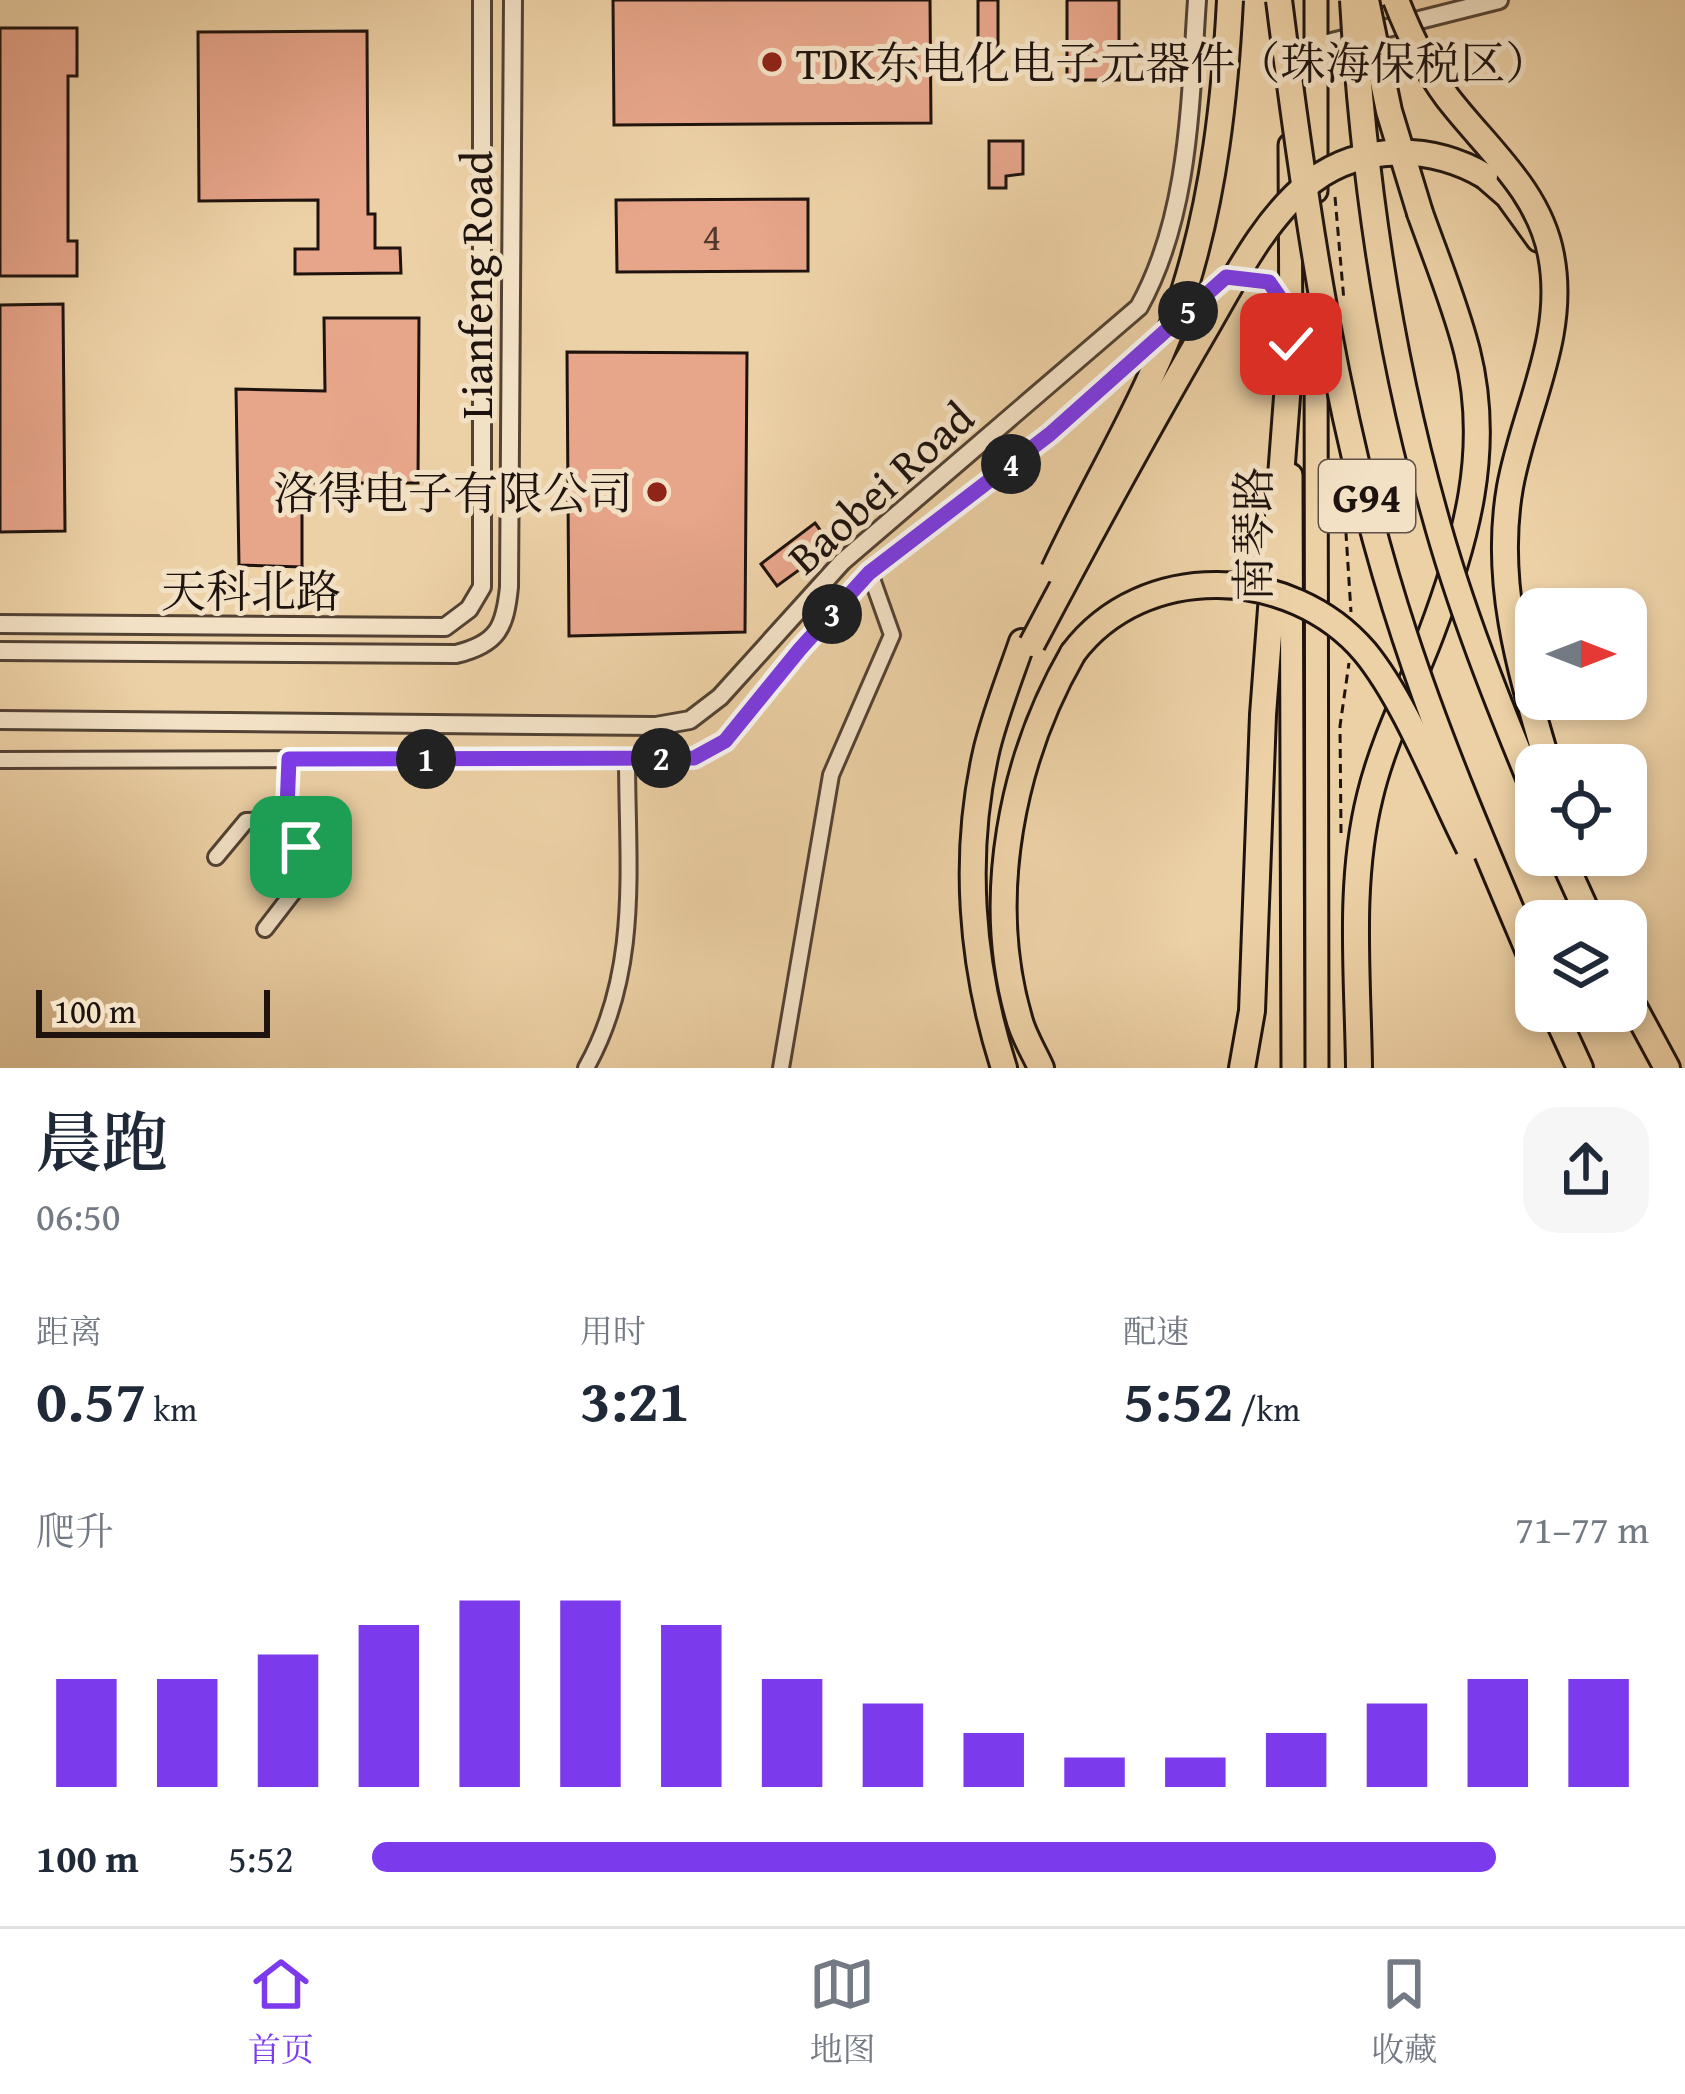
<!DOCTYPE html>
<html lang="zh">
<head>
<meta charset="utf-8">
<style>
	:root { --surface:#fff; --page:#f6f6f7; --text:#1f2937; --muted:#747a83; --line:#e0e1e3; --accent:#7c3aed }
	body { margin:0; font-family:"Gentium Book Plus","Noto Serif SC",serif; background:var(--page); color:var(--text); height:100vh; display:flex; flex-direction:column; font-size:45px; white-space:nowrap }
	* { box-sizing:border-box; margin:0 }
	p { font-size:39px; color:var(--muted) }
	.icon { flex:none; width:66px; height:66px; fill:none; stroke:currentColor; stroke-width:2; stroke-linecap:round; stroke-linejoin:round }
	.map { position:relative; height:1068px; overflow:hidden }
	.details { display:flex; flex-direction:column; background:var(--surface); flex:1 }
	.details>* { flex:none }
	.needle { width:78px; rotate:90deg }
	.controls { position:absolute; left:1515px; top:588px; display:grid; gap:24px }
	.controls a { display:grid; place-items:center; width:132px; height:132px; border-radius:24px; background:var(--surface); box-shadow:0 6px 18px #0003; font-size:60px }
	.scale { position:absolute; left:36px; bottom:30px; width:234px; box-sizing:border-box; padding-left:12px; border:6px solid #1e130e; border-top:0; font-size:33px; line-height:42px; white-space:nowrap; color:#1e130e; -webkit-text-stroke:9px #f3e1c5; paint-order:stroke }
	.pin { position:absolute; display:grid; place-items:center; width:102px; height:102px; color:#fff; margin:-51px; border-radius:24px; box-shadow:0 6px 18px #0006 }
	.km { position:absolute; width:60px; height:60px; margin:-30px; border-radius:50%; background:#222; color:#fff; font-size:33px; line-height:60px; text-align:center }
	.round { display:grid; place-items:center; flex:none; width:126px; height:126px; border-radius:36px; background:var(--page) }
	.head { display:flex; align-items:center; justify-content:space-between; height:204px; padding:0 36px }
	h1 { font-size:66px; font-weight:600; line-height:90px }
	.figures { display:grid; grid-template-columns:repeat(3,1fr); gap:18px; height:204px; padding:12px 36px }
	.figures div { display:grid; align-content:center }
	.figures b { font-size:60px; font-weight:600 }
	.figures small { font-size:33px; font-weight:400 }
	.figures p { font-size:33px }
	.chart { height:336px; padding:24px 36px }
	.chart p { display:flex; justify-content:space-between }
	.chart svg { width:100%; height:216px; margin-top:12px; stroke:var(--accent); stroke-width:6 }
	ul { padding:0 36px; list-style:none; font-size:39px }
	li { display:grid; grid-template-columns:192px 144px 1fr; align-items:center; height:90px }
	li i { height:30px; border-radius:15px; background:var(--accent) }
	.dock { display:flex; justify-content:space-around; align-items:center; height:168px; border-top:3px solid var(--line); background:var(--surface); font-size:33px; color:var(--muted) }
	.dock a { display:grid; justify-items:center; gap:6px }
	.dock .active { color:var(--accent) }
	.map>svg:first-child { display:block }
</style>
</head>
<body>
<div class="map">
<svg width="1685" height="1068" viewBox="0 0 1685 1068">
	<rect width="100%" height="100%" fill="#edd1a6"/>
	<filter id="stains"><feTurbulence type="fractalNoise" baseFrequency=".00167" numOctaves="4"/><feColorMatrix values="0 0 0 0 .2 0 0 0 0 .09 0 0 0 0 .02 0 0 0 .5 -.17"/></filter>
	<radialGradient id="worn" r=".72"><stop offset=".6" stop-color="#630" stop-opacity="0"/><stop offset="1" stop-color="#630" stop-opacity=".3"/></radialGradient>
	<g fill="#e7a58a" stroke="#1e130e" stroke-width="3">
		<polygon points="613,0 930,0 931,123 614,125"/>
		<rect x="978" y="0" width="20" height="53"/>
		<rect x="1067" y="0" width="52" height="80"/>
		<polygon points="0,28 77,28 77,76 68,76 68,241 77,241 77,276 0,276"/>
		<polygon points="367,31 368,214 375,214 375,248 400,248 401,273 295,274 295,249 318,249 318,200 199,201 198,32"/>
		<polygon points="989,141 1023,141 1023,174 1006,176 1006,188 989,188"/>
		<polygon points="808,199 808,271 617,272 616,200"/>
		<polygon points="63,304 65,531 0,532 0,305"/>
		<polygon points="324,318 419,318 418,483 302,483 302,567 239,565 236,389 325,391"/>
		<polygon points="567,352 747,353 745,632 569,636"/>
		<polygon points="815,523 832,546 777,586 761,564"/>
	</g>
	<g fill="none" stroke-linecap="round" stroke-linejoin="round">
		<g stroke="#524234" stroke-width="20">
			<g id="minor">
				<polyline points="0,760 694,758 725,741 800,649 870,573 1050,434 1226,277 1269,282 1290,313"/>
				<polyline points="216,857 246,821 280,820 288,809 289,759"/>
				<polyline points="265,929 305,877 300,847 280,820"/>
				<path d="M586,1068C641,970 627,866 627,758"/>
				<polyline points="781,1068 831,775 892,635 870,573"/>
			</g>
		</g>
		<g stroke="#524234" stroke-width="22">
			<g id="tertiary">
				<polyline points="1316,46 1499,0"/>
				<polyline points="0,624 445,627 469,609 482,587 482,0"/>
				<path d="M0,651L456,654C498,644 505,627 509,587L513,0"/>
				<path d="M0,720L656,726L690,720L720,697L842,562L1139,307C1190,215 1190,102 1197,0"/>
			</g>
		</g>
		<g stroke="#1e130e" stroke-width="27">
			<g id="primary">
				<polyline points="1316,0 1316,191"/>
				<polyline points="1290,145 1291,359"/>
				<polyline points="1316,307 1317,1068"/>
				<polyline points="1291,475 1293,1068"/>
			</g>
		</g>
		<g stroke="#1e130e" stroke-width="30">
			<g id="motorway">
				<polyline points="1485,176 1508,196 1539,239"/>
				<polyline points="1561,855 1591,921"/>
				<polyline points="1626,992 1667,1068"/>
				<polyline points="1554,1011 1580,1068"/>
				<path d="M1004,1068C971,965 962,854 987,748C996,712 1010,677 1022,642"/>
				<path d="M1041,1068C1034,1052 1023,1035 1019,1018C984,897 1012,759 1073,653"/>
				<polyline points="1242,1068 1252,1011 1263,715 1291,344"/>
				<path d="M1359,1068C1358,978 1348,884 1370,796C1383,741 1411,687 1431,634C1466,541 1492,450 1467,351C1455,304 1436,258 1420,213"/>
			</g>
		</g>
		<g stroke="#1e130e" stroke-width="3" stroke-dasharray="9 6" stroke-linecap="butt">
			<polyline points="1335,197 1344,301"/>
			<polyline points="1344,502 1351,612"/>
			<polyline points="1341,833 1340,726 1349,663"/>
		</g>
		<use href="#minor" stroke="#f3e1c5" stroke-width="14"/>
		<use href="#tertiary" stroke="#f3e1c5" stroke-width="16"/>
		<use href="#primary" stroke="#edd1a6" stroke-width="21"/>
		<use href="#motorway" stroke="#edd1a6" stroke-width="24"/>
		<g stroke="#1e130e" stroke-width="30" stroke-linecap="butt">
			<g id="motorway-bridge">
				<path d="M1279,0C1306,214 1337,431 1405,637C1442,750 1490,860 1536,969"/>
				<path d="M1353,0C1363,174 1387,344 1434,512C1460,608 1498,703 1536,795"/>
				<polyline points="1366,0 1389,111 1420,213"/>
				<path d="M1396,0C1409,34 1425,67 1447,97C1486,148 1539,190 1551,255C1567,337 1524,409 1510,487C1493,584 1521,673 1548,765"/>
				<path d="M1054,570C1097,477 1155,387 1185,288C1214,195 1225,97 1230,0"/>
				<path d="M1032,644C1088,538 1145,433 1205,330C1234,280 1265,217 1312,181C1363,143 1432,145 1485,176"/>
				<path d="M1073,653C1143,560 1291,565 1365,652C1406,702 1439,789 1469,848"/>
			</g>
		</g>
		<use href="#motorway-bridge" stroke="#edd1a6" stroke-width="24"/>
	</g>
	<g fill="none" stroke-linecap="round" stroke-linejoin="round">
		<g stroke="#fff" stroke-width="24">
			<polyline id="route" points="301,847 280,820 287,809 289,759 694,758 725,741 800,649 869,573 1050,434 1226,277 1269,282 1291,314 1291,344"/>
		</g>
		<use href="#route" stroke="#7c3aed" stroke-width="15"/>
	</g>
	<g fill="#8f2418" stroke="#f3e1c5" stroke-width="4.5">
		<circle cx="772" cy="62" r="12"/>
		<circle cx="657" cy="492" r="12"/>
	</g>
	<g text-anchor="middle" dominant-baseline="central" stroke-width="10" stroke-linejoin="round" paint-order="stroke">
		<g font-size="39" fill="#50382d">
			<text x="712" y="235">4</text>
		</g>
		<rect fill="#f3e1c5" stroke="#5e5145" stroke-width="3" x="1319" y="460" width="96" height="72" rx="9"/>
		<g font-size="42" font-weight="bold" fill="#1e130e">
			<text x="1367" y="496">G94</text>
		</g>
		<g font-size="45" fill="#1e130e" stroke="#f3e1c5" text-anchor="start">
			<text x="796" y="62">TDK东电化电子元器件（珠海保税区）</text>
			<text x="633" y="492" text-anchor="end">洛得电子有限公司</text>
		</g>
		<g font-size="45" fill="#1e130e" stroke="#f3e1c5">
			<text transform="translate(475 285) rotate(-90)">Lianfeng Road</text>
			<text transform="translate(880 487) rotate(-42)">Baobei Road</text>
			<text transform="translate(1252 534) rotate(-90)">南琴路</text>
			<text x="251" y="590">天科北路</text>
		</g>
	</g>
	<rect width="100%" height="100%" filter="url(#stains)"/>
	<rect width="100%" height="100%" fill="url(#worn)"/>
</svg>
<div class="controls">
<a><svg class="needle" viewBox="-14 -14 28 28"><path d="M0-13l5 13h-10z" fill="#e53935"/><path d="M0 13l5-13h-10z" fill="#747a83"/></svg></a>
<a><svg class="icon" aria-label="locate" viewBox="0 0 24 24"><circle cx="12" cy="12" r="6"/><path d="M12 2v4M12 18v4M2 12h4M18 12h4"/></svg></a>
<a><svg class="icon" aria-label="layers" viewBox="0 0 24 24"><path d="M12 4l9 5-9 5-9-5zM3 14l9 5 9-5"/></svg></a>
</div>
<div class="scale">100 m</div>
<div class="pin" style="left:301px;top:847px;background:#1e9e55"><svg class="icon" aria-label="arrive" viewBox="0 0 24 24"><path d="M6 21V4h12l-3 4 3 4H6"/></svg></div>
<div class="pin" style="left:1291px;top:344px;background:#d93025"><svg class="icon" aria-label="check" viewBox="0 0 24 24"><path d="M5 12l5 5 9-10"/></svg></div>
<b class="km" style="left:426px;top:759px">1</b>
<b class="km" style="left:661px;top:758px">2</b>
<b class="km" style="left:832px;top:614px">3</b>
<b class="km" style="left:1011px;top:464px">4</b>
<b class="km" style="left:1188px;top:311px">5</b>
</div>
<section class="details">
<div class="head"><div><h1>晨跑</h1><p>06:50</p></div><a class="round"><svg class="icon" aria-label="share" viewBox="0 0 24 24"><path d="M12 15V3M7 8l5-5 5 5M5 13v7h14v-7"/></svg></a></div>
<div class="figures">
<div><p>距离</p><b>0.57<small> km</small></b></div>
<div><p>用时</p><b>3:21</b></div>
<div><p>配速</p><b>5:52<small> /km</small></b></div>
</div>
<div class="chart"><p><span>爬升</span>71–77 m</p>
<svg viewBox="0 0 160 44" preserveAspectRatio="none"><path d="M5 44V22M15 44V22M25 44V17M35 44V11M45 44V6M55 44V6M65 44V11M75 44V22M85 44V27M95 44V33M105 44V38M115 44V38M125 44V33M135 44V27M145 44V22M155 44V22"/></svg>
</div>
<ul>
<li><b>100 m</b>5:52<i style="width:88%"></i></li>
</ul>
</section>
<nav class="dock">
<a class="active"><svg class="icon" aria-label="home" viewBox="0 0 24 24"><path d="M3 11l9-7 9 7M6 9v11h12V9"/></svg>首页</a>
<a><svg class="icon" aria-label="map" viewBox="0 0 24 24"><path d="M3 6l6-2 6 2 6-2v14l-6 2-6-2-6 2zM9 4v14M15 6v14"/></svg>地图</a>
<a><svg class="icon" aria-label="saved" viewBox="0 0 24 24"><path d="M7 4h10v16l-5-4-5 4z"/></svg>收藏</a>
</nav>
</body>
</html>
